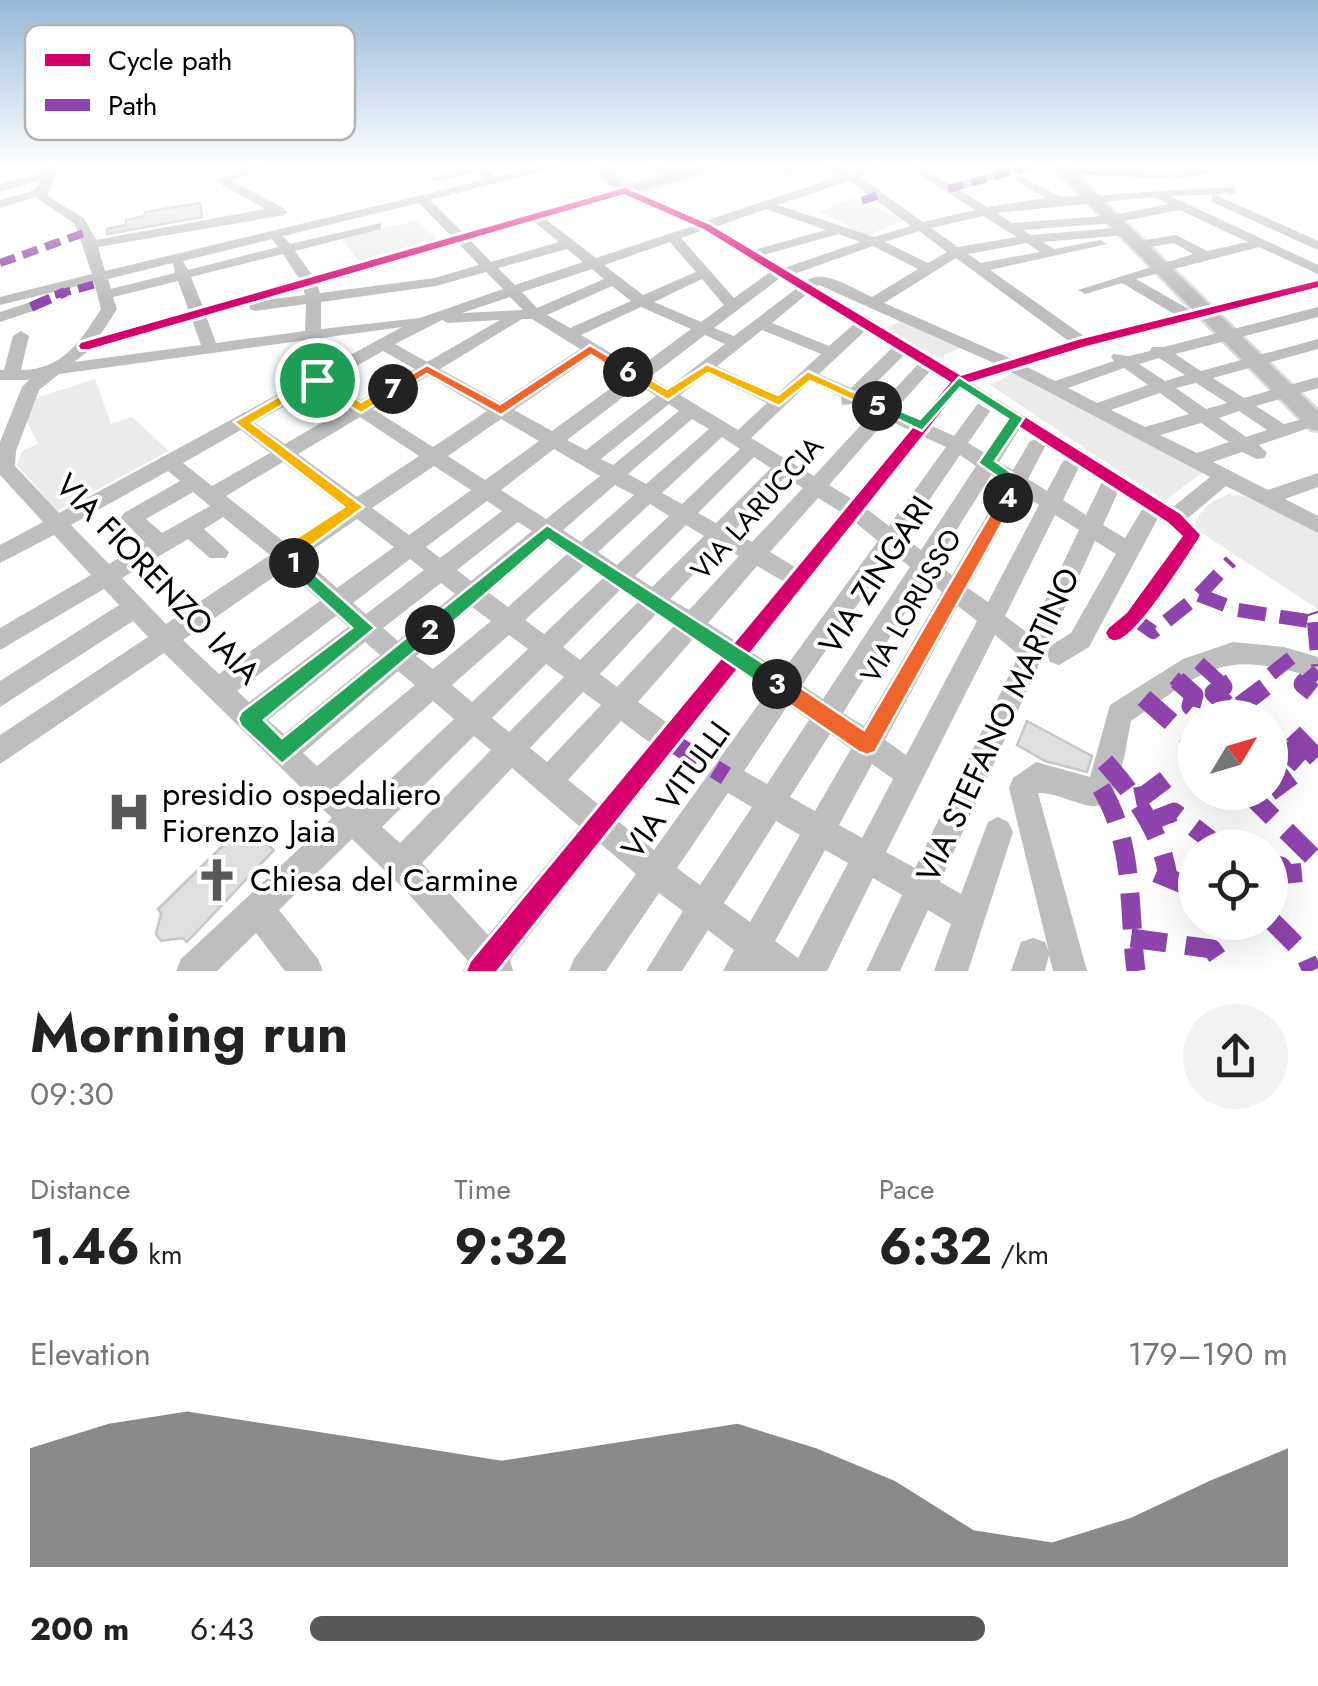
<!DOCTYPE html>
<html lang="en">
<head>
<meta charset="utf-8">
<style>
	:root { --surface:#fff; --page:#f2f2f2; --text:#222; --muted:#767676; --accent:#595959 }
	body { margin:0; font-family:Jost,sans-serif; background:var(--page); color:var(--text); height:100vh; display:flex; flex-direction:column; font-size:38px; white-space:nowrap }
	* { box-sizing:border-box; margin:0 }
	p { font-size:32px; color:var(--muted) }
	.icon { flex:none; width:55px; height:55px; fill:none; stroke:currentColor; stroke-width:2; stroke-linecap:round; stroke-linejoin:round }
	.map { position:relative; height:971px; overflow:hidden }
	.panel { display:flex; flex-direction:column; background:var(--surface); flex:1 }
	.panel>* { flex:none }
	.needle { width:65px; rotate:52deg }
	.controls { position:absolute; left:1178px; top:700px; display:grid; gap:20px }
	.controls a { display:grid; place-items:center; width:110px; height:110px; border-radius:50%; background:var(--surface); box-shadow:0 10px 40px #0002; font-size:50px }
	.pin { position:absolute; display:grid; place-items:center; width:85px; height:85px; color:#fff; margin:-42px; border:5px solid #fff; border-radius:50%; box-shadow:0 2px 10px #0007 }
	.km { position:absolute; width:50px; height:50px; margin:-25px; border-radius:50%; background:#222; color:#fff; font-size:28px; line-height:50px; text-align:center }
	.round { display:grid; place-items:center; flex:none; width:105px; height:105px; border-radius:52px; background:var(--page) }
	.overview { display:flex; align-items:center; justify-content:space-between; height:170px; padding:0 30px }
	h1 { font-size:55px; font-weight:700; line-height:75px }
	.figures { display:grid; grid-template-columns:repeat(3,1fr); gap:15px; height:170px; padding:10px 30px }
	.figures div { display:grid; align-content:center }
	.figures b { font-size:50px; font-weight:700 }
	.figures small { font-size:28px; font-weight:400 }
	.figures p { font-size:28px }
	.chart { height:280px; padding:20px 30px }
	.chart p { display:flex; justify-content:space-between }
	.chart svg { width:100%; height:180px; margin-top:10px; fill:var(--accent); opacity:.7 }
	ul { padding:0 30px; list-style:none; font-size:32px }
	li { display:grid; grid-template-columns:160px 120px 1fr; align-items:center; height:75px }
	li i { height:25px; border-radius:12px; background:var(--accent) }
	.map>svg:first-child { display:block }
</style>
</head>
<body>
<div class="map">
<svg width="1318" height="971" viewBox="0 0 1318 971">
	<rect width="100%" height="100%" fill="#fff"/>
	<g fill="#ebebeb">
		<polygon points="854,198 888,213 892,212 904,221 868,235 847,229 851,227 819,211"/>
		<polygon points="417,221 437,239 358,261 340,237"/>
		<polygon points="903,320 963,347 938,358 885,328"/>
		<polygon points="1015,372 1203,472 1164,501 990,385"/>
		<polygon points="95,379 111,424 132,417 169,451 57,511 17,465 22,451 38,444 26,420 33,399"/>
		<path d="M1229,494L1253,498L1318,530V609L1197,530L1195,523C1203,506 1212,501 1229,494Z"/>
	</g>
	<g fill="#dfdfdf" stroke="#c6c6c6" stroke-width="2.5">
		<polygon points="200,203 202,217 107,234 107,229 126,225 126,220 145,216 145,212"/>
		<polygon points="1027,721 1092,756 1087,772 1045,761 1017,745"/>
		<polygon points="244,825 274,850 187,942 183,938 161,941 156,934 161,913 158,909"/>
	</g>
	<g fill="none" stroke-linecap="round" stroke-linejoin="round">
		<g stroke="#dbdbdb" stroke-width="5">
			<g id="major">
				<polygon points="588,166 604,166 628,186 701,166 724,166 625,195"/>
				<polygon points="1052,166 1067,166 1318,411 1318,431 1310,429"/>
			</g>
		</g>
		<g fill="#bebebe" fill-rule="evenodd">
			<path d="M47,166H59L47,196L84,218L96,240L265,209L215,181L251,166H268L231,181L282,207L287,212L285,215L98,247L105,271L484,180L476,172L435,181L429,178L482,166L495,177L542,166H562L430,200L463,233L625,187L705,221L840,176L819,166H835L851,173L871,166H888L860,177L923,222L975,210L907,166H921L951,185L1018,166H1037L959,190L987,207L1046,198L1016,181V177L1020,176L1061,197L1235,187V193L1231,194L1170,196L1318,265V274L1259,247L1136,279L1192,311L1318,280V288L1088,346L1025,366L1055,381L1114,361L1111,357L1113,354L1129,356L1150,351L1152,347H1164L1318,307V317L1175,354L1201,371L1318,339V349L1213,378L1244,398L1318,377V388L1256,406L1284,424L1318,415V425L1259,445L1267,453L1264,458L1257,459L1242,452L1213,462L1268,490L1318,473V487L1285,499L1318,516V533L1226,486L1188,518L1203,535C1189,559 1144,631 1121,641C1114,644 1114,643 1106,640L1103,633L1106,626L1125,611L1180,536L1158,518L1089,647L1059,665L1050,662L1047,654L1050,646L1071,633L1116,554L1095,541L940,882L961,894L988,822L998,817L1008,822L1013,832L968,971H934L951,924L928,910L900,971H866L902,895L873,878L827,971H723L734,950L708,930L682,971H646L683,911L659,893L606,971H569L574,959L636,874L601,844L510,960L513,971H463L468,961L406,891L352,839L279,910L318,959L323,971H285L256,933L217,971H176L181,959L332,818L164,653L0,764V735L148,637L133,621L0,707V681L119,605L104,589L0,650V628L91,575L54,535L0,563V545L43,522L0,475V442L22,387L29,380H0V370H4L13,336L21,331L29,336L21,370C62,370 81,341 101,309L94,282L0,305V297L92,274L75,224L35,197L0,208V200L35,190L40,180L0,192V184L44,172ZM850,181L911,226L874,237L778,205ZM624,195L693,226L596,258L544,218ZM1153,197L1169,204L1114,215L1012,223L997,213ZM419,203L452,237L313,276L295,251L381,229V223L290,244L283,236ZM766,209L826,230L754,250L715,227ZM1180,210L1248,242L1207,251L1176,235L1133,242L1131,245L1138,249L1174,243L1193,254L1078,290L1085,294L1122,283L1176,315L1085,337L990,270L1107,244L1100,240L1054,249L1043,242L1125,235L1131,231L1125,227L1031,235L1023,230L1113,223ZM983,216L1017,237L958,247L931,228ZM533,221L559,242L491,262L470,240ZM704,230L770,272L734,298L681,238ZM919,231L947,252L928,263L885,242ZM839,234L860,242L784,268L763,255ZM272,239L278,247L188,270L183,261ZM670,242L696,272L643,295L604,265ZM458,243L479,265L435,278L320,293L317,284ZM1027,243L1040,252L981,263L968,254ZM873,246L918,269L872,297C853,289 824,268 806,281L794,274ZM567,249L583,262L515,285L498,268ZM283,254L300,280L203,307L191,277ZM956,258L1070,342L1012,359L884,303ZM173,263L175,273L111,289L108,279ZM592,269L604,279L537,308L522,292ZM486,272L503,289L420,318L321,329V302L436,286ZM780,278L797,288L734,336L714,328ZM702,279L724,305L701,322L654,302ZM178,281L189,311L99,337L117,309L113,297ZM819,285L996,364L961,375L816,287ZM612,286L631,301L570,328L547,315ZM303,288L305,295L257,301ZM807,294L855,323L829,346L772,323ZM510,297L523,310L462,313ZM249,304L250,309L255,311L306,304L305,331L216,343L206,316ZM641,307L691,329L637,369L581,335ZM522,319H532L580,349L500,402L440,369ZM192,320L201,345L74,362L91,349ZM442,320L448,323L500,320L427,362L395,344ZM402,327L59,513L15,466L16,451L39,390L59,374ZM762,330L821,354L777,394L717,366ZM866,330L893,347L851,388L819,374ZM705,335L725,344L668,388L650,377ZM383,351L415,369L361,400L330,381ZM905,354L919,363L882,403L864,395ZM592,356L626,377L552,431L514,410ZM1159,358L1185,375L1165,381L1139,364ZM1124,368L1148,385L1097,403L1068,388ZM931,370L949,382L918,419L896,409ZM1009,371L1210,477L1173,507L973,382ZM707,374L767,403L738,430L680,395ZM428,376L487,411L433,447L373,409ZM810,382L841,397L842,405L855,404L873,412L814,476L751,438ZM1196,383L1227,403L1206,409L1176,388ZM639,385L656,396L586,450L567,440ZM317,388L347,408L285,444L255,423ZM961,390L979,402L954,436L932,426ZM1160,393L1189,414L1145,427L1111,410ZM669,404L679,411L613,465L601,459ZM991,410L1007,420L985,453L968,443ZM1239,411L1267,430L1246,437L1219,418ZM360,417L419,456L357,497L298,454ZM501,419L539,441L485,480L448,456ZM692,419L709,429L646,484L628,474ZM887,419L909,430L852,499L829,485ZM1201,423L1229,442L1197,453L1160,435ZM1020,428L1036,439L1030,441L1013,470L999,462ZM241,430L270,453L212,486L183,463ZM722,437L740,449L682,504L662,493ZM924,437L946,447L889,526L867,509ZM1046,445L1068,460L1063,461L1047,491L1028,479ZM554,449L600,476L546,519L501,490ZM960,455L976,466L921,550L904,537ZM754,457L771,468L716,523L698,513ZM283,462L342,507L287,544L226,496ZM434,466L471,490L409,535L372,508ZM1079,467L1102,482L1086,515L1063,500ZM168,471L180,481L124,513L121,518L145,543L109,564L71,525ZM991,475L1005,484L952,575L936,563ZM785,477L803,488L752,542L733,532ZM615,485L634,495L581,542L563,530ZM193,492L210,506L162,533L146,519ZM1118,492L1143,508L1125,538L1103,525ZM1020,493L1039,505L988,602L968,588ZM818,498L841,512L795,567L770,552ZM487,501L502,511L440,558L426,547ZM650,504L669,516L617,565L598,552ZM1055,515L1079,530L1029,634L1005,616ZM223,517L270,555L166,624L122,578L188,539L210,558H226L229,552L204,529ZM357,519L394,547L337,588L302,557ZM518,522L532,531L471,581L457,570ZM856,523L878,541L782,672L753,653ZM686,525L704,536L652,587L635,576ZM548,542L567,554L508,607L489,593ZM721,545L739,556L689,610L670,599ZM893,553L910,567L823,699L802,685ZM410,559L424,570L366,614L353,603ZM584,566L603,578L544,634L525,620ZM757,566L783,581L734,640L708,623ZM285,569L320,601L219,674L183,640ZM926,579L942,592L864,726L843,713ZM441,583L455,594L398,641L383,628ZM620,590L638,602L580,660L563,647ZM958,606L977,621L906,755L885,740ZM472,607L491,621L433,669L416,656ZM656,614L674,626L617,687L600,674ZM336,616L348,627L249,702L237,691ZM509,635L528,649L472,702L452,685ZM995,635L1019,655L915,868L886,852ZM693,639L720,657L666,722L638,702ZM365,642L380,655L284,734L268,720ZM546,664L564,677L509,732L492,718ZM398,671L415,685L317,766L303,753ZM739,671L768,691L654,850L619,822ZM583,692L601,705L547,762L530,748ZM433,701L454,719L361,807L338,785ZM788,705L809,720L767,784L744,771ZM621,721L649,742L598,804L568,780ZM830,734L851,749L815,811L790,797ZM474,736L491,750L400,843L382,827ZM872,764L893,779L862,838L839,825ZM512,768L579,826L488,935L422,863ZM728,793L752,807L700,885L677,868ZM776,821L800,835L750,922L724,903ZM825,850L848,863L798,958L775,941Z"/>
			<polygon points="647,166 660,166 679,180 669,182"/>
			<polygon points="768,166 790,169 815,166 790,176"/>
			<polygon points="1065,169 1177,173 1209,169 1215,172 1177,179 1061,174 1059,172"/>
			<polygon points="1216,195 1318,241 1318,250 1212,202 1212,196"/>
			<polygon points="31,302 36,304 36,310 0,322 0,312"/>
			<path d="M1233,642L1284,647L1318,657V679C1221,648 1209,668 1131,721C1126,743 1120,811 1091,806C1073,803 1055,792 1038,793L1087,971H1053L1049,955L1045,971H1011L1021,942L1033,938L1045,942L1049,952L1009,788L1013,778L1036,762L1090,777L1110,705L1183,659Z"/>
		</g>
		<use href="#major" fill="#bebebe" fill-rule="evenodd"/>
		<g stroke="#8e44ad" stroke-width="8" stroke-dasharray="16 8" stroke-linecap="butt">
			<polyline points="948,189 1031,166"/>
			<polyline points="862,201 878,195"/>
			<polyline points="0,263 87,232"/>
			<polyline points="55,295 100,283"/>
		</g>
		<polyline stroke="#8e44ad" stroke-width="10" stroke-dasharray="21 10" stroke-linecap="butt" points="31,307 65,292"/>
		<g stroke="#8e44ad" stroke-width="14" stroke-dasharray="28 14" stroke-linecap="butt">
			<polyline points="1199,595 1238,610 1314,622 1311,613"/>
			<polyline points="1133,618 1153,632 1199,595 1231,561"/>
			<polyline points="1314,622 1318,666"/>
			<polyline points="1199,663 1221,683"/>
			<polyline points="1271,674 1291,658"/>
			<polyline points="1174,678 1180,683"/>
			<polyline points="1304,683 1318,671"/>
		</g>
		<g stroke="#8e44ad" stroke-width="19" stroke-dasharray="36 19" stroke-linecap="butt">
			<polyline points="1177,680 1194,695 1191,706 1205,718"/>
			<polyline points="1218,680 1223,687 1214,693 1233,711 1265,687"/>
			<polyline points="1307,680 1303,684 1313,692"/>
			<polyline points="1144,698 1195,743"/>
			<polyline points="1293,733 1317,758"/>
			<polyline points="668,740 726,776"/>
			<polyline points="1270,750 1286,751 1304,767 1270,792"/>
			<path d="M1105,762C1134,794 1162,833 1168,877"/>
			<path d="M1101,788C1135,844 1128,908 1136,971"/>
			<polyline points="1247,792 1318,862"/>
			<polyline points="1135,797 1145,795 1177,771"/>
			<polyline points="1146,823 1174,812 1221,848"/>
			<polyline points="1270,864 1281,866 1287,874 1318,871"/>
			<polyline points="1156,873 1195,889"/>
			<polyline points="1270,919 1304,953 1312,971"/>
			<polyline points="1131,938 1212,949 1227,971"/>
		</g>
		<g stroke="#fff" stroke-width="6">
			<path id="cycleway" d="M625,188L710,225L961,376L1078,340L1318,281V287L1086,346L969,382L1180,514L1200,535L1198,539C1185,558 1136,638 1116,640C1114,641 1111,639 1109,638L1106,633L1109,628L1127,613L1183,536L1168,522L960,388L496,971H467L471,962L951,382L704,229L624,194L89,349H81L79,346L81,343Z"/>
		</g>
		<use href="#cycleway" fill="#d6006c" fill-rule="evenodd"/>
	</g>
	<linearGradient id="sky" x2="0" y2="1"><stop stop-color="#97b8d7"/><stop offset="0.55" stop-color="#fff"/><stop offset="1" stop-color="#fff" stop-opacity="0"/></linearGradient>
	<rect width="1318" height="302" fill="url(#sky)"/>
	<polygon fill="#f5b400" stroke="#fff" stroke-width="2.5" points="312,377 324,380 252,423 364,507 297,556 303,563 294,570 278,560 278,550 344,507 234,422"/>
	<polygon fill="#22a559" stroke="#fff" stroke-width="2.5" points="294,556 375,628 264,720 282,738 423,624 430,622 440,630 282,764 241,726 238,719 241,712 352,628 287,568 287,558"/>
	<polygon fill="#22a559" stroke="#fff" stroke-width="2.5" points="547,525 785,677 788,684 785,691 770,691 548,540 437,636 423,636 423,624"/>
	<polygon fill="#f0652b" stroke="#fff" stroke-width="2.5" points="1008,492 1016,498 875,752 867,755 859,752 770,691 767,684 770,677 785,677 864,730 1002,494"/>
	<polygon fill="#22a559" stroke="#fff" stroke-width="2.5" points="959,377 1024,418 995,461 1025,482 1014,502 1002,502 999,498 1008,484 978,463 1008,419 960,388 922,431 870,406 882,403 920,419"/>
	<polygon fill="#f5b400" stroke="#fff" stroke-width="2.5" points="707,364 778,395 808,371 884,406 872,409 810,381 779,406 708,373 668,400 621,372 633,369 667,389"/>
	<polygon fill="#f0652b" stroke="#fff" stroke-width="2.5" points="590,345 635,372 623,375 591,355 501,415 427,374 398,392 386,389 427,365 500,404"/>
	<polygon fill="#f5b400" stroke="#fff" stroke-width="2.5" points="312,377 322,377 361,402 388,386 400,389 361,413 312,383"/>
	<defs>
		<g id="hospital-bare" transform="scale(3.45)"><path d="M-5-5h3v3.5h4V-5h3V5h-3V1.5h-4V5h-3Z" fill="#595959" stroke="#fff" stroke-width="2.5" paint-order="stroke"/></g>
		<g id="church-bare" transform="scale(3.45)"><path d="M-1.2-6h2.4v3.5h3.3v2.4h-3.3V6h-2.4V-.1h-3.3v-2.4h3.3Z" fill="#595959" stroke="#fff" stroke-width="2.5" paint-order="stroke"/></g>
	</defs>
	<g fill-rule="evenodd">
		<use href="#hospital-bare" x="129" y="812"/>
		<use href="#church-bare" x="217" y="880"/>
	</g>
	<g text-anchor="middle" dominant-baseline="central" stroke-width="8" stroke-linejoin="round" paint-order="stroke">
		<g font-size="28" fill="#000" stroke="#fff">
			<text transform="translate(757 508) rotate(-48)">VIA LARUCCIA</text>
			<text transform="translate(911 606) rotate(-60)">VIA LORUSSO</text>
		</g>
		<g font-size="32" fill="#000" stroke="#fff">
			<text transform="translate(876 575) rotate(-57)">VIA ZINGARI</text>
			<text transform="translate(158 579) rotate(46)">VIA FIORENZO IAIA</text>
			<text transform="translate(998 725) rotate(-65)">VIA STEFANO MARTINO</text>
			<text transform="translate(676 790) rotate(-54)">VIA VITULLI</text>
		</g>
		<g font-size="32" fill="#000" stroke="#fff" text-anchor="start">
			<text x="162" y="794">presidio ospedaliero<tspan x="162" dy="37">Fiorenzo Jaia</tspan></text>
			<text x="250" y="880">Chiesa del Carmine</text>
		</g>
	</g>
	<rect x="25" y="25" width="330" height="115" rx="15" fill="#fff" stroke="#b2b2b2" stroke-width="2.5"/>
	<rect x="45" y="54" width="45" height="12" fill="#d6006c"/>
	<rect x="45" y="99" width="45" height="12" fill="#8e44ad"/>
	<g font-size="28" fill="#000">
		<text x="108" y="70">Cycle path</text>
		<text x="108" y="115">Path</text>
	</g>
</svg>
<div class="controls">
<a><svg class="needle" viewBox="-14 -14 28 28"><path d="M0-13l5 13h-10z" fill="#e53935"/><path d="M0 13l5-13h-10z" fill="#767676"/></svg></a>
<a><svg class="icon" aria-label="locate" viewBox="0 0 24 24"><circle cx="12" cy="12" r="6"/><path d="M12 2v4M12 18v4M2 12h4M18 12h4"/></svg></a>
</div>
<div class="pin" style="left:317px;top:380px;background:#1e9e55"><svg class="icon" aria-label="arrive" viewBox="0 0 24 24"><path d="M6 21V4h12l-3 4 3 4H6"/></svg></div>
<b class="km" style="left:294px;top:563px">1</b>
<b class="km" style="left:430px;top:630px">2</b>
<b class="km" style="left:777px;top:684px">3</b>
<b class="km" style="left:1008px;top:498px">4</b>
<b class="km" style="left:877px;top:406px">5</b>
<b class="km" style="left:628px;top:372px">6</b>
<b class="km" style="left:393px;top:389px">7</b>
</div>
<section class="panel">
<div class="overview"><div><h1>Morning run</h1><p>09:30</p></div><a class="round"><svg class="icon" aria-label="share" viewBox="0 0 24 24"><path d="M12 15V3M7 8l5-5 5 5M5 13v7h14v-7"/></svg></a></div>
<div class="figures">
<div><p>Distance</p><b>1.46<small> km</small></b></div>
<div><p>Time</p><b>9:32</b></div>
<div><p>Pace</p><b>6:32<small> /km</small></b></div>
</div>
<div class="chart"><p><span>Elevation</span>179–190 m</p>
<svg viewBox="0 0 160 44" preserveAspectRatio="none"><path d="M0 44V15L10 9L20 6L30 9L40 12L50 15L60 18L70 15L80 12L90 9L100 15L110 23L120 35L130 38L140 32L150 23L160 15V44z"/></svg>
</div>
<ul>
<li><b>200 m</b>6:43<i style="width:69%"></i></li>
</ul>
</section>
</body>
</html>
